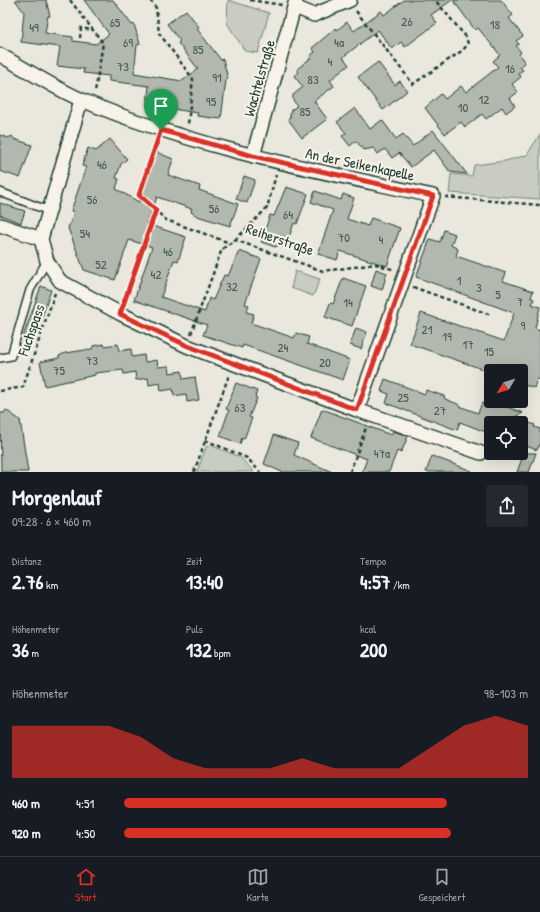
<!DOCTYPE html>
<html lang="de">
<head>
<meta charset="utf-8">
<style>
	:root { --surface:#171b24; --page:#242831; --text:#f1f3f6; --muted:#9ea1a6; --line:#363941; --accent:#d93025 }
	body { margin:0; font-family:"Patrick Hand",sans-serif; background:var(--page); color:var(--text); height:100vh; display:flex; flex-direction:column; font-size:15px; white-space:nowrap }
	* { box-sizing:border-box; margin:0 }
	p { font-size:13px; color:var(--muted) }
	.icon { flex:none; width:22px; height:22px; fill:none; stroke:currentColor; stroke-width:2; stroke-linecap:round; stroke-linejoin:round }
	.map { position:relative; height:472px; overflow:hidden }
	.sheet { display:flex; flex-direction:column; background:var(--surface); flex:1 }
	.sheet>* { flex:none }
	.needle { width:26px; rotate:232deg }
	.fabs { position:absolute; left:484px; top:364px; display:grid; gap:8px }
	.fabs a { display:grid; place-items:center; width:44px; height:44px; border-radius:4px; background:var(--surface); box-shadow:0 4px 16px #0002; font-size:20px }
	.pin { position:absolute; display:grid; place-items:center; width:34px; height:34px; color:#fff; margin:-41px -17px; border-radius:50% 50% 50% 0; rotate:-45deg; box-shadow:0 0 4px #0007 }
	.pin .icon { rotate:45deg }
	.round { display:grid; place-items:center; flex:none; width:42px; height:42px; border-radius:4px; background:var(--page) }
	.summary { display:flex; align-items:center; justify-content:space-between; height:68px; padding:0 12px }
	h1 { font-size:22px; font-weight:800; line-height:30px }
	.stats { display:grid; grid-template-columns:repeat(3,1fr); gap:6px; height:68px; padding:4px 12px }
	.stats div { display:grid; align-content:center }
	.stats b { font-size:20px; font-weight:800 }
	.stats small { font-size:11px; font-weight:400 }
	.stats p { font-size:11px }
	.chart { height:112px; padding:8px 12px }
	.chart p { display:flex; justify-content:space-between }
	.chart svg { width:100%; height:72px; margin-top:4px; fill:var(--accent); opacity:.7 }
	ul { padding:0 12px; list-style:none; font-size:13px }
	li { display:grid; grid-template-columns:64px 48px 1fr; align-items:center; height:30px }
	li i { height:10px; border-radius:5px; background:var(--accent) }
	.dock { display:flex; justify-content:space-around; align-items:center; height:56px; border-top:1px solid var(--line); background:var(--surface); font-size:11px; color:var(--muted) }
	.dock a { display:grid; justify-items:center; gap:2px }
	.dock .current { color:var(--accent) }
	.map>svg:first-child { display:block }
</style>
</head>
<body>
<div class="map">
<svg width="540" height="472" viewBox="0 0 540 472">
	<rect width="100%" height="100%" fill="#eae8dd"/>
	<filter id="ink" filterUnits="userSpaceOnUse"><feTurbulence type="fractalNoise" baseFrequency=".025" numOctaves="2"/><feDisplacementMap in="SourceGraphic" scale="8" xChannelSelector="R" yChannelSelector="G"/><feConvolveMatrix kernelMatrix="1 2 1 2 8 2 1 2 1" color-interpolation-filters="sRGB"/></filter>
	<g filter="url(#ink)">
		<g fill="#c8ccc1" stroke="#74847a">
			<polygon points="228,0 269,13 258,53 245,51 227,23"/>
			<polygon points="540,134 540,199 449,193 451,174 472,176 474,165 505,161 527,155"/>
			<polygon points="295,271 320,279 313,296 291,288"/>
			<polygon points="210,445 240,457 254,472 197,472 206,447"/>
		</g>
		<g fill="#b2b8ae" stroke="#1f3d34">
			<polygon points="15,0 46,0 50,16 48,16 45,33 73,37 73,41 96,44 109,34 84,0 113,0 132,25 134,24 140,44 137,45 134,73 182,81 198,69 178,43 180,41 167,24 186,10 199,27 197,29 204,38 221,60 223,59 228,79 226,80 221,119 197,116 198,113 147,105 149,86 109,81 109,76 83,73 84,69 57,66 60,47 21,42 24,12"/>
			<polygon points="404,0 452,0 431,15 437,23 405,47 401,42 392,49 378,30 343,57 349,65 330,80 334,86 314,101 327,119 302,138 288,119 290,117 291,110 297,106 293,100 293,95 303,87 294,76 299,72 297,69 312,57 310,56 315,52 312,48 336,28 337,30 347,22 354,31 381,11 384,15"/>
			<polygon points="453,0 501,0 513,15 509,18 523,36 516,41 519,44 516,46 521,52 519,54 525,63 520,67 523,70 518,73 521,77 512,84 518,92 510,98 515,106 506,113 502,107 486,119 482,114 465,127 461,122 445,134 425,108 441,94 445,99 461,86 466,92 498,67 493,61 500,55 478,28 475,30"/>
			<polygon points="378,62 395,85 400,81 407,91 383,110 358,77"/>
			<polygon points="355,108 370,129 382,120 396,139 403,134 413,146 433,130 467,174 450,172 434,150 411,167 399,153 392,158 385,149 378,154 374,148 364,150 356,141 350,146 342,136 346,133 337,122"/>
			<polygon points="0,135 8,138 12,136 14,139 32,145 20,178 0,171"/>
			<polygon points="110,139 127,159 121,164 116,178 119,179 116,189 139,202 156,152 173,159 168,175 200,186 199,190 238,204 230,226 197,216 191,212 192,209 157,197 147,224 186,237 178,261 174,260 161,297 205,312 209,298 213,300 224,275 228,276 239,251 261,259 245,304 249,305 246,312 254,314 251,323 294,338 296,333 309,337 307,344 350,360 343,380 243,345 242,348 203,335 207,325 134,300 152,247 129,240 115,280 84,270 68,228 74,212 71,211 86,167 82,166 88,148 96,151"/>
			<polygon points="244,176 255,180 247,203 236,199"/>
			<polygon points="286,187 308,194 297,224 294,223 285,248 279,245 275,247 261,242 270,215 274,216"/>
			<polygon points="315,191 341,200 343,194 354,198 347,219 368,226 371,218 400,228 387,266 340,251 337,260 318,254 333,210 311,202"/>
			<polygon points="0,203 25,211 21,223 0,215"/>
			<polygon points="444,230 455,234 451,245 458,249 456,256 506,273 503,281 533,291 531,298 534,299 532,304 540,307 535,328 540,330 540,380 537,379 534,388 521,384 521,371 488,371 410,344 421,313 504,341 514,313 416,277 430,239 440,242"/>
			<polygon points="376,269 387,273 382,290 371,286"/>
			<polygon points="343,278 366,286 352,326 325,317 330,303 333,304"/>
			<polygon points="41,286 51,290 34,341 23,337"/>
			<polygon points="356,328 367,332 361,349 350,345"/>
			<polygon points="104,344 104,346 118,344 119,351 131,349 132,357 144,355 145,362 157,360 158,367 169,366 170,373 182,371 183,379 195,377 199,400 187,402 186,394 174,396 173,389 161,391 160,383 149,385 148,378 136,380 135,372 124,374 123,370 95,373 95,375 45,386 40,362 59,358 59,356 65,353 92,349 93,346"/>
			<polygon points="385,379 425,394 426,390 444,396 445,399 458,404 459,406 478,413 482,403 492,407 494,402 523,413 501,423 491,423 491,434 460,422 457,430 386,403 389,394 381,391"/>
			<polygon points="236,383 257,391 255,397 257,398 249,417 252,418 244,439 242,438 240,444 220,436 229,410 226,409"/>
			<polygon points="322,409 391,435 393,431 408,436 401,453 397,451 389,472 362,472 367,459 311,438"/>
			<polygon points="6,410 20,420 28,472 1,472 0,413 4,413"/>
			<polygon points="521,420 535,425 534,427 540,429 540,442 537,450 521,444"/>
			<polygon points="274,435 298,443 294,455 332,472 282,472 264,464"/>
			<polygon points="524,453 536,453 529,472 517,472"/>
			<polygon points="432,456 472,471 472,472 426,472"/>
		</g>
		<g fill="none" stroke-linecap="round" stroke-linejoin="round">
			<g stroke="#1f3d34" stroke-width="10">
				<g id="service">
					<polyline points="0,192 49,211"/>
					<polyline points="0,358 11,356 30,290 47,261"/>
				</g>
			</g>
			<g stroke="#1f3d34" stroke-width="16">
				<g id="minor">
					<polyline points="295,7 314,15 350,0"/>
					<path d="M0,55C27,70 54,88 82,100C194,148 315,170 433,196L357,410L187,346L121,314L60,281L47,261L41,239L81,100"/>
					<polyline points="253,156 296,0"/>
					<polyline points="0,225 41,239"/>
					<polyline points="357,410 481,453"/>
				</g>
			</g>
			<g stroke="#1f3d34" stroke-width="2.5" stroke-dasharray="4 3" stroke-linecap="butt">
				<polyline points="70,0 103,43 95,92"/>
				<polyline points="150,0 156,8 159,33 193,79 188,124"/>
				<polyline points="250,0 282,5"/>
				<polyline points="356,11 413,84 463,50 468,44 466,37 435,0"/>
				<polyline points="80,38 81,28 92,30"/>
				<polyline points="157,141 139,195 166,220 230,243"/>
				<polyline points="445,197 540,205"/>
				<polyline points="235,240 267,208 276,175"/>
				<polyline points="413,287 491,315"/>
				<polyline points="124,303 156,210"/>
				<polyline points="191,334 222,249 235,240 323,271 376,264 395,270"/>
				<polyline points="0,391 23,387 55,293"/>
				<polyline points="205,440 247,458 260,472"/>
				<polyline points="194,472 229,375"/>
				<polyline points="350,472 367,425"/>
			</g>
			<use href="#service" stroke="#f7f3e8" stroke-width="7"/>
			<use href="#minor" stroke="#f7f3e8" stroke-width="13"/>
		</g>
	</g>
	<g fill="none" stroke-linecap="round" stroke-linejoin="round" filter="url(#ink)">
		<g stroke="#fff" stroke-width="8">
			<polygon id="route" points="161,130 253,156 433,196 357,410 188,346 120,314 156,210 139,195"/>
		</g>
		<use href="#route" stroke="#d93025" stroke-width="5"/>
	</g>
	<g text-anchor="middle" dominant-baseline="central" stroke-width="4" stroke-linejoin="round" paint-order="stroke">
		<g font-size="13" fill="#445c52">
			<text x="407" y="21">26</text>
			<text x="115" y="22">65</text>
			<text x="495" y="24">18</text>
			<text x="34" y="27">49</text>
			<text x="128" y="42">69</text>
			<text x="339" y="42">4a</text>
			<text x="198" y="49">85</text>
			<text x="330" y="61">4</text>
			<text x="123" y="66">73</text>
			<text x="510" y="68">16</text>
			<text x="217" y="77">91</text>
			<text x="313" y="79">83</text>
			<text x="484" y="99">12</text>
			<text x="211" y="101">95</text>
			<text x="463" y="107">10</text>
			<text x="305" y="111">85</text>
			<text x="102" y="164">46</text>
			<text x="92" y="199">56</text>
			<text x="214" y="208">56</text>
			<text x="288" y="214">64</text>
			<text x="85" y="233">54</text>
			<text x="344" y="237">70</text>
			<text x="381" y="239">4</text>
			<text x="168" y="251">46</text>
			<text x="101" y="264">52</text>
			<text x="156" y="274">42</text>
			<text x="459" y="280">1</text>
			<text x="232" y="286">32</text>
			<text x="479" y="287">3</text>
			<text x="498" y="294">5</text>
			<text x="520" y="301">7</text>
			<text x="348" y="302">14</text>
			<text x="523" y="325">9</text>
			<text x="427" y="329">21</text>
			<text x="447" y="336">19</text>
			<text x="468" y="344">17</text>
			<text x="283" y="347">24</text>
			<text x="489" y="351">15</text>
			<text x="92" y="360">73</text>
			<text x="325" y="362">20</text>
			<text x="59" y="370">75</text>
			<text x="403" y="397">25</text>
			<text x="240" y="407">63</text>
			<text x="440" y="410">27</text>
			<text x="382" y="453">47a</text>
		</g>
		<g font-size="15" fill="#1f3d34" stroke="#f7f3e8">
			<text transform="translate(259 78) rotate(-74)">Wachtelstraße</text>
			<text transform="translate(360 164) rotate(12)">An der Seikenkapelle</text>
			<text transform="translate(280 239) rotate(19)">Reiherstraße</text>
			<text transform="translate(31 330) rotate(-71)">Fuchspass</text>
		</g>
	</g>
</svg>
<div class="fabs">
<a><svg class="needle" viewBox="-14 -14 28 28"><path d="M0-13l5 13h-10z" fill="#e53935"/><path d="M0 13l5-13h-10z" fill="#9ea1a6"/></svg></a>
<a><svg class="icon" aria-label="locate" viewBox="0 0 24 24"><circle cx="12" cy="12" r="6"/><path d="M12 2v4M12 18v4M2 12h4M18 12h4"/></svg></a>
</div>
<div class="pin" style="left:161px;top:130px;background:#1e9e55"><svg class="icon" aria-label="arrive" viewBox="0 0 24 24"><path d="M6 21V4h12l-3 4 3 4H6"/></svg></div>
</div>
<section class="sheet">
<div class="summary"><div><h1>Morgenlauf</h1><p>09:28 · 6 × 460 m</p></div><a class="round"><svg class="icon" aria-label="share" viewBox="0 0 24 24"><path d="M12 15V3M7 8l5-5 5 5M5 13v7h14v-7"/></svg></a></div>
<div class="stats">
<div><p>Distanz</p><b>2.76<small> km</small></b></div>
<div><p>Zeit</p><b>13:40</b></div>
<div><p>Tempo</p><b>4:57<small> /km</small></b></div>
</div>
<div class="stats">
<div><p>Höhenmeter</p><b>36<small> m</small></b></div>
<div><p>Puls</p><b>132<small> bpm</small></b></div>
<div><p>kcal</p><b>200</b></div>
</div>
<div class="chart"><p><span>Höhenmeter</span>98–103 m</p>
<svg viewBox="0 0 160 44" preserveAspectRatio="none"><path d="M0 44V12L10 12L20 12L30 12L40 19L50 32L60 38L70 38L80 38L90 32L100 38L110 38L120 38L130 25L140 12L150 6L160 12V44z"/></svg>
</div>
<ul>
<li><b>460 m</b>4:51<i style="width:80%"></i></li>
<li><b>920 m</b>4:50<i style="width:81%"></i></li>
</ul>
</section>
<nav class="dock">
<a class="current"><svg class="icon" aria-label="home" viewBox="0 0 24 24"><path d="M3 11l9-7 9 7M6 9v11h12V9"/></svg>Start</a>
<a><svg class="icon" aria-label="map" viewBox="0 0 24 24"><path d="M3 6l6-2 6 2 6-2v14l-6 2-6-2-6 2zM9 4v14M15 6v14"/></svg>Karte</a>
<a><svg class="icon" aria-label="saved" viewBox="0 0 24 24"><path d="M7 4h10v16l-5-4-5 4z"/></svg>Gespeichert</a>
</nav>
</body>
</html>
